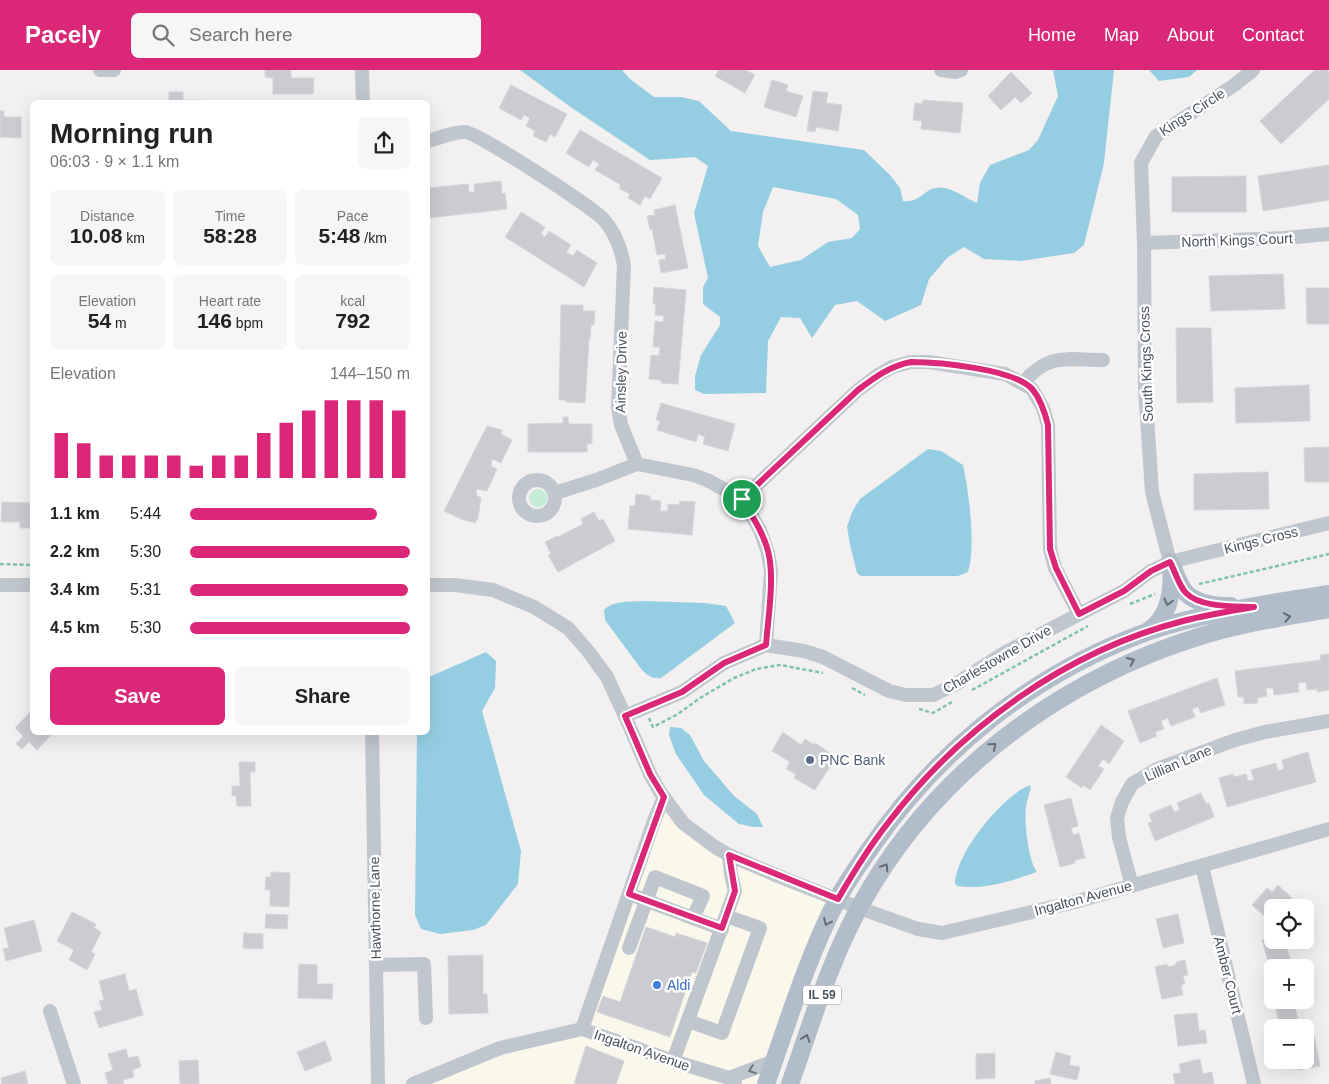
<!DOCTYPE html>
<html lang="en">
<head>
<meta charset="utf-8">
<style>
	:root { --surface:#fff; --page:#f6f6f6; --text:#222; --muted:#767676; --accent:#db2777 }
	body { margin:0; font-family:Arial,sans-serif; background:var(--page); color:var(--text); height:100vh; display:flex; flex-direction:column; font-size:19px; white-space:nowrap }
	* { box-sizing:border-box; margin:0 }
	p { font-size:16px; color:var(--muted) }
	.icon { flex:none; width:28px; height:28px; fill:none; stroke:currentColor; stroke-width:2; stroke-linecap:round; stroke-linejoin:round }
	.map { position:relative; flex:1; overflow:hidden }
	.panel { position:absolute; left:30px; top:30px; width:400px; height:635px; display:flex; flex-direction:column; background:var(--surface); border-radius:8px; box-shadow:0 5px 20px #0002 }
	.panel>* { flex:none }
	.buttons { position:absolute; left:1264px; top:829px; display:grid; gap:10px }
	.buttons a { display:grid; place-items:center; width:50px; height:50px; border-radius:8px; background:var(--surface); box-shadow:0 5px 20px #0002; font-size:25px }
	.pin { position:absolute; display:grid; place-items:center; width:42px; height:42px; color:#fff; margin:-21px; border:2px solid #fff; border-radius:50%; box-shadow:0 1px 5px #0007 }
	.round { display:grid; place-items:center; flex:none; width:52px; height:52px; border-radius:8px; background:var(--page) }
	.headline { display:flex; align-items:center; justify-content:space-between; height:85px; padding:0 20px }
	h1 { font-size:28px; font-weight:800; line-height:38px }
	.stats { display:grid; grid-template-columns:repeat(3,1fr); gap:8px; height:85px; padding:5px 20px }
	.stats div { display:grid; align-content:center; border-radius:8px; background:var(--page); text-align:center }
	.stats b { font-size:21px; font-weight:800 }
	.stats small { font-size:14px; font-weight:400 }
	.stats p { font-size:14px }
	.chart { height:140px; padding:10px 20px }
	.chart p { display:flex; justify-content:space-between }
	.chart svg { width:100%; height:90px; margin-top:5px; stroke:var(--accent); stroke-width:6 }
	.button { display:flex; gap:10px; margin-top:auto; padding:10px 20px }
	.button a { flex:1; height:58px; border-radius:8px; background:var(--accent); color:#fff; font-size:20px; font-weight:800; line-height:58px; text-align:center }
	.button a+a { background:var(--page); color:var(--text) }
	ul { padding:0 20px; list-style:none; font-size:16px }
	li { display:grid; grid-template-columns:80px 60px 1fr; align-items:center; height:38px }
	li i { height:12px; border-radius:6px; background:var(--accent) }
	header { display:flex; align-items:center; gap:30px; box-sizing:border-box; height:70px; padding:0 25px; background:var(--accent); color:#fff }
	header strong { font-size:24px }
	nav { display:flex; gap:28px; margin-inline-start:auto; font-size:18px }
	.search { width:350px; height:45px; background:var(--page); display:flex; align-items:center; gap:12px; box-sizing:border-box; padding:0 18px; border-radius:8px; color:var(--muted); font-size:19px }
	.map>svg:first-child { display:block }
</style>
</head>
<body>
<header>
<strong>Pacely</strong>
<div class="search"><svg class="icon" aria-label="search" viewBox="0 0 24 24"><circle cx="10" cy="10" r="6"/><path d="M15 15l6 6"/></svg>Search here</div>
<nav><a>Home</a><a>Map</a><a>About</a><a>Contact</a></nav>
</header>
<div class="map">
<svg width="1329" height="1014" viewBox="0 0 1329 1014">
	<rect width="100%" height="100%" fill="#f2f0f0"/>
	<polygon fill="#faf7eb" points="660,722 683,753 760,797 837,830 771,1014 421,1014 582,959"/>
	<circle fill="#c3ebd5" cx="538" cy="428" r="9"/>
	<g fill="#95cee3" fill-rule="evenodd">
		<path d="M520,0H622L630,9L654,27H681L699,31L731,61L864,80L890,105L900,118L903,131C920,133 923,120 936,118C949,115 965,128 977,133L980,113L990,95L1029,80L1038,70L1058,26L1053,0H1114L1104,93L1084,175L1074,183L1021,191L984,189L964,177L947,188L929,209L921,235L885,251L857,231L835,235L812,268L800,248L781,247L768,271L766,323L704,324L695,320V306L701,285L720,255V247L703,234V217L708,208L694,143L708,96L695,87L650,90L572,38ZM773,117L836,129L858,145L860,159L852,168L828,172L801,190L770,197L758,176L763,142Z"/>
		<polygon points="1149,0 1197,0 1189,7 1159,11"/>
		<path d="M928,379L941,381L963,395C969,423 976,475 968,502L958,506H861L857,503L850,475L847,457L852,442L860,429Z"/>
		<path d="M644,531L705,533L726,536L735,553L661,608C653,609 648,606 642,600L605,550L604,540C614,530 631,532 644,531Z"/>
		<polygon points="486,582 496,591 495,618 482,641 521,781 518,814 486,855 473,860 440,864 421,859 415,845 417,663 428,662 428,609 429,607"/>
		<polygon points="670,657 681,658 690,665 704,691 734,726 757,744 763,757 754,757 739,754 704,725 676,684 669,665"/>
		<path d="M1030,715L1031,718C1029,724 1027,730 1026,737C1024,751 1028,790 1037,802C1011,811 986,820 957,816L955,813C956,783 1002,726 1030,715Z"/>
	</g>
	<g fill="#cbccd2" stroke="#d4d6da">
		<polygon points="265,0 291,0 291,8 314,8 313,24 273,24 273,8 265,7"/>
		<polygon points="719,0 746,0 755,5 745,23 715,6"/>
		<polygon points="1315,0 1327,0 1329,3 1329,29 1281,74 1260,51"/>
		<polygon points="1011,2 1032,23 1021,33 1015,27 1001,40 988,26"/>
		<polygon points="772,10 788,15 786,21 803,26 796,47 764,37"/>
		<polygon points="511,15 567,44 555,67 550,64 546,72 533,66 535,61 526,56 530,48 524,45 521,50 499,38"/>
		<polygon points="813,21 828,23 826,33 842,35 838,61 816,57 815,62 807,61"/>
		<polygon points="169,22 183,22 183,30 206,30 206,32 169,32"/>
		<polygon points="923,30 963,33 960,63 921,59 922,51 913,50 915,33 922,34"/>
		<polygon points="0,41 4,41 4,47 21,47 21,68 0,67"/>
		<polygon points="580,60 662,108 650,129 645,126 640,135 628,128 630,124 619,118 621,115 595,100 599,94 593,90 589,97 566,83"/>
		<polygon points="1329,95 1329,130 1263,141 1258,106"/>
		<polygon points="1246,106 1246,142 1172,142 1172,107"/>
		<polygon points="501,111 502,124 505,123 507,139 428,148 428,118 468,114 469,122 475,122 474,114"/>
		<polygon points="675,135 688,198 661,203 659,190 666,189 665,184 657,185 652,159 650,159 647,146 655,145 654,140"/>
		<polygon points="521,142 545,157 541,164 545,167 549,161 571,175 566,182 573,186 577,180 597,193 584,217 505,167"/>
		<polygon points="1283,204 1285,239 1211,241 1209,206"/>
		<polygon points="654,217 686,220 678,314 661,313 661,310 649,309 651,285 659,286 660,277 653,277 655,251 663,252 664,246 655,245 656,234 653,234"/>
		<polygon points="1306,218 1329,218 1329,254 1307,254"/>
		<polygon points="561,235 583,235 583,241 595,241 594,255 591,255 590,269 589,269 585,333 566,332 566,330 559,330"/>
		<polygon points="1176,258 1211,258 1213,332 1177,333"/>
		<polygon points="1309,315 1310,351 1236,353 1235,318"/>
		<polygon points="661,333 735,354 728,381 703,374 705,367 698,364 696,372 657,360 660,351 656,350"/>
		<polygon points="563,347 568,347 569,354 592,354 592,374 587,374 587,382 528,382 528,354 563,353"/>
		<polygon points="487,356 502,360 501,364 512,370 501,393 492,389 491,396 497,399 487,421 477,419 476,425 481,428 478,448 475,453 461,449 444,441"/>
		<polygon points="1329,377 1329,412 1305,412 1304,378"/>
		<polygon points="1268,402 1269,439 1194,440 1194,404"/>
		<polygon points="636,424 650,426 650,430 661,431 660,441 668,441 668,434 679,435 680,431 695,432 692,465 628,459 630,436 635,436"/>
		<polygon points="2,432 32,433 32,458 20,458 20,452 1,452"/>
		<polygon points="594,442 599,451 603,449 615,471 558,502 548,485 551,484 545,472 557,466 558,467 583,454 581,449"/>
		<polygon points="1329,584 1329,620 1317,622 1317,619 1307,620 1306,612 1298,613 1299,622 1274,625 1273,618 1266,618 1267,626 1257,628 1258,633 1244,634 1244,627 1238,627 1235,601 1321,590 1320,585"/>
		<polygon points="1217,608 1225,635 1201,643 1198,637 1192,639 1195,647 1171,656 1168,648 1161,651 1164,659 1155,662 1157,666 1140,673 1128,641"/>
		<polygon points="32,640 32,662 51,662 52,664 37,680 29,672 22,679 16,674 23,666 15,658"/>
		<polygon points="1101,655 1124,671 1109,694 1103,689 1098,696 1104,699 1090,720 1083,715 1082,718 1066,707"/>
		<polygon points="783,662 801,675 805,669 814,675 815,673 836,687 815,720 794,708 796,704 786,699 790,692 772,681"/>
		<polygon points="1308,682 1316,712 1227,737 1219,708 1233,704 1234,707 1246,704 1248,711 1254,710 1251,700 1276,693 1278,701 1284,699 1282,690"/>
		<polygon points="239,692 255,692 255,702 250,702 251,736 237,736 236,726 232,726 232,716 240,716"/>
		<polygon points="1201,723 1206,734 1209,733 1214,747 1155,771 1148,753 1152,752 1149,744 1171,735 1174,742 1180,740 1177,733"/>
		<polygon points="1071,728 1078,756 1071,758 1073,765 1079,763 1085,788 1075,790 1075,793 1060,797 1044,735"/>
		<polygon points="271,802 290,803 289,837 270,836 270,820 265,820 266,807 271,807"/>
		<polygon points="1278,815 1292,828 1284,838 1272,838 1272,850 1271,852 1252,835 1267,818 1272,822"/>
		<polygon points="72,842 96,854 94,858 101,862 91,882 95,884 87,900 69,890 74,880 57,871"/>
		<polygon points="266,844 288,845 287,859 265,858"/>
		<polygon points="1178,844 1184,873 1163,878 1156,849"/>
		<polygon points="34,850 42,881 6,891 3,879 9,878 4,858"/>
		<polygon points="646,857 675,867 676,863 707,873 696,903 692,902 670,967 597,942 603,926 620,932"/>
		<polygon points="244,863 263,864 263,879 243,878"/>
		<polygon points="1272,867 1272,870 1284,870 1291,892 1270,898 1262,870"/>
		<polygon points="483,885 483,924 487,924 488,943 449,944 448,886"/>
		<polygon points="1185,890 1188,905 1183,906 1185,914 1181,915 1183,925 1162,929 1155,897 1167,894 1168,897 1176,895 1176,892"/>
		<polygon points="299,894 317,895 317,914 333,914 332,929 298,928"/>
		<polygon points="125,904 129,921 136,919 143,945 99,958 94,942 102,940 99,931 104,930 99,911"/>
		<polygon points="1274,930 1293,930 1298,949 1279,954"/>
		<polygon points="1197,943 1199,961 1205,960 1207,973 1178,976 1174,945"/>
		<polygon points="1314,965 1320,996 1298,1000 1296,990 1305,990 1305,967"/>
		<polygon points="325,971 332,990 305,1001 297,982"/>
		<polygon points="586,976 624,991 616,1014 574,1014"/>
		<polygon points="126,979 128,988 138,986 141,997 132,1000 134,1007 123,1010 124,1014 108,1014 105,1003 113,1000 108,984"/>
		<polygon points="1056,982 1071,986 1069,995 1080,997 1077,1010 1050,1004"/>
		<polygon points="995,983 995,1008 976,1009 976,984"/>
		<polygon points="1200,989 1203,1004 1212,1002 1214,1014 1175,1014 1173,1004 1181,1003 1179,994"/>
		<polygon points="198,990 199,1014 180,1014 179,991"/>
		<polygon points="25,1001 28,1014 2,1014 1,1008"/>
		<polygon points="1050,1008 1051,1014 1035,1014 1035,1011"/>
	</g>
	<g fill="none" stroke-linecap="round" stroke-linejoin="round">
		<g stroke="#7ec5a7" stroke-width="2.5" stroke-dasharray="4 2.5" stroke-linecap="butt">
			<polyline points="0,494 32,495"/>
			<polyline points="1199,514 1329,484"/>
			<polyline points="1130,534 1155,524"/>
			<polyline points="852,618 865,625"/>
			<polyline points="972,620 1088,556"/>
			<polyline points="919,639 933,643 952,632"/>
			<polyline points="649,648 653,657 678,644 700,628 734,608 756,599 780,595 823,603"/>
		</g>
		<g stroke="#c0c6cd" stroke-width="14">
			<polyline points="100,0 114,0"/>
			<polyline points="362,0 363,32"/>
			<polyline points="941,0 955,2 961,0"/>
			<path d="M428,71C439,68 453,62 465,62C477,62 594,138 604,150C615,162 621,179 624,195L618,337L621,355L637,394"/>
			<polyline points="1144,173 1285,168 1329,164"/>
			<path d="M1023,313C1049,282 1066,290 1103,290"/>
			<polyline points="637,394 693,405 707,410 742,429 760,460 768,483 771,501 766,575"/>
			<circle cx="537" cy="428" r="18"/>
			<polyline points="555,423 596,410 637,394"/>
			<polyline points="742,429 858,320 878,305 892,297 911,292 929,292 1005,304 1032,319 1043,338 1048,355 1050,479 1055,498 1079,544"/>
			<polyline points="1170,492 1152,422 1145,318 1144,173 1141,93 1156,66 1233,16 1253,0"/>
			<polyline points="0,515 32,515"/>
			<polyline points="428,515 455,515 493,520 534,537 568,558 588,581 607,607 625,646 650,704 660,722 683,753 715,777 729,785 778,806 859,838 918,859 942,863 1075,832 1329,759"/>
			<polyline points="625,646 682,622 724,593 766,575 804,581 823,587 889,621 906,625 933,625 954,615 1006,582 1124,521 1151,501 1170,492 1329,453"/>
			<polyline points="372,662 378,1014"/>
			<polyline points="1202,796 1254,1014"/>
			<polyline points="1132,816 1119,767 1117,748 1122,732 1132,714 1157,699 1235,670 1265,662 1329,651"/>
			<polyline points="637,827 722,859"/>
			<polyline points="629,878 655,807 703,826 693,848"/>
			<polyline points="376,895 424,894 426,948"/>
			<polyline points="50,941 74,1014"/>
			<polyline points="688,951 722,963 760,858 726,846"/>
			<polyline points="582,959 654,751 664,727"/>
			<polyline points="673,991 735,821 731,804 729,785"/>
			<polyline points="729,1008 774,991"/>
			<polyline points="413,1014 500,978 582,959 673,991 729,1008 735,1014"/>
		</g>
		<g stroke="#b2bdcb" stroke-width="18">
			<path d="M1170,492C1175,501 1179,516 1186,523C1197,534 1217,536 1231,536"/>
			<path d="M1148,561C1170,547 1173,521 1171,497"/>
			<path d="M766,1014C788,952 807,888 837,830C847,811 860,793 872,776C939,679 1033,604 1144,563C1203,542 1267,534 1329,524"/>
			<path d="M790,1014C811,955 829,893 859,838C931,705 1058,610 1201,566C1242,553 1286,547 1329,539"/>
		</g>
	</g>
	<defs><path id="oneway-chevron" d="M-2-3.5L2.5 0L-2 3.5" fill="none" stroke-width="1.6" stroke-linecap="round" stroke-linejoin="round" transform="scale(1.25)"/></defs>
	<g stroke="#646d77">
		<use href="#oneway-chevron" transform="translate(1168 532) rotate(105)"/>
		<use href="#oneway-chevron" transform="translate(1287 547) rotate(-10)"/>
		<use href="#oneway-chevron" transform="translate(1131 591) rotate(-25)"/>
		<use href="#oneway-chevron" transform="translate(993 676) rotate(-41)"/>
		<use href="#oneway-chevron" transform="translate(885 797) rotate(-57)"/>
		<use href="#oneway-chevron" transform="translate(827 852) rotate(115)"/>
		<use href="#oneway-chevron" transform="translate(806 968) rotate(-71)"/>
	</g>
	<use stroke="#6d757d" href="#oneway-chevron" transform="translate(752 1000) rotate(160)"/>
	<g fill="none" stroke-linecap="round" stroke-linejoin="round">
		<g stroke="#fff" stroke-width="10">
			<path id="route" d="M911,292C938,292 1016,299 1033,320C1041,330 1045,343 1048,355L1050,479L1056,498L1079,544L1124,521L1151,501L1170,492C1175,501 1179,516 1186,523C1201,538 1235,536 1254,537C1230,541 1206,545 1183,551C1066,581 960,658 888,753C869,777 853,803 838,829L729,785L735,821L722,858L629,824L664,727L650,704L625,646L682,622L724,593L766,575C768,548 775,507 768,481C763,462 752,446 742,429L858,320C875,307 890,296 911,292Z"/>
		</g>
		<use href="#route" stroke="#db2777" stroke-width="6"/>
	</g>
	<circle fill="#5c6f8a" stroke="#fff" stroke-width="2" cx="810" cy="690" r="5"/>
	<circle fill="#3f7fe0" stroke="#fff" stroke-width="2" cx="657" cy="915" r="5"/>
	<g text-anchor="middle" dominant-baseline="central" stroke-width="5" stroke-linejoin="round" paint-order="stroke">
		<rect fill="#fff" stroke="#80868c" stroke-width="1" x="803" y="915.5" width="38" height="19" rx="4"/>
		<g font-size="12" font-weight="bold" fill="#4a525b">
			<text x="822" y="925">IL 59</text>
		</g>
		<g font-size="14" fill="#4a525b" stroke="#fff">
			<text transform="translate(1192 42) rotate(-33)">Kings Circle</text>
			<text transform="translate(1237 170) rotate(-2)">North Kings Court</text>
			<text transform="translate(1146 294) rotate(-92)">South Kings Cross</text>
			<text transform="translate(621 302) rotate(-89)">Ainsley Drive</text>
			<text transform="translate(1261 470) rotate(-14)">Kings Cross</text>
			<text transform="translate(997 589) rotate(-30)">Charlestowne Drive</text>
			<text transform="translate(1178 693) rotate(-23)">Lillian Lane</text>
			<text transform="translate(1083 828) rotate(-15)">Ingalton Avenue</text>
			<text transform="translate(375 838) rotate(-91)">Hawthorne Lane</text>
			<text transform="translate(1228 905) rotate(76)">Amber Court</text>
			<text transform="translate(642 980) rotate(19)">Ingalton Avenue</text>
		</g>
		<g font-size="14" fill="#4e5e75" stroke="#fff" text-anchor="start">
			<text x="820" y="690">PNC Bank</text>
		</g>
		<g font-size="14" fill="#366cbe" stroke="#fff" text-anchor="start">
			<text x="667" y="915">Aldi</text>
		</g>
	</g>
</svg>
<div class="buttons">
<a><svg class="icon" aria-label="locate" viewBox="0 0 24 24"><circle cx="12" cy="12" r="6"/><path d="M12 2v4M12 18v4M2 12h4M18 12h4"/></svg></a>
<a>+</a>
<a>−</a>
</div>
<div class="pin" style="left:742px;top:429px;background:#1e9e55"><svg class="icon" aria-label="arrive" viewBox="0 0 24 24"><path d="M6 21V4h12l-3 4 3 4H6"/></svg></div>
<section class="panel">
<div class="headline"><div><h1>Morning run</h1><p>06:03 · 9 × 1.1 km</p></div><a class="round"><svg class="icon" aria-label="share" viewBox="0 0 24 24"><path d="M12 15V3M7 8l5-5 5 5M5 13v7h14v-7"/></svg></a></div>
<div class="stats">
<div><p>Distance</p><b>10.08<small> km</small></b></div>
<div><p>Time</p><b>58:28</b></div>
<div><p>Pace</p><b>5:48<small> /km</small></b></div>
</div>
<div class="stats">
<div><p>Elevation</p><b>54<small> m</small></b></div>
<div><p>Heart rate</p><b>146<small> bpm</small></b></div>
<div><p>kcal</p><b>792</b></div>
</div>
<div class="chart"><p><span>Elevation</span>144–150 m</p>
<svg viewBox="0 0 160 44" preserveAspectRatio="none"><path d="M5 44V22M15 44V27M25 44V33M35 44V33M45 44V33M55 44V33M65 44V38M75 44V33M85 44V33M95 44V22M105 44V17M115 44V11M125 44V6M135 44V6M145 44V6M155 44V11"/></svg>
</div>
<ul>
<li><b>1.1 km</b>5:44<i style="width:85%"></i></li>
<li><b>2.2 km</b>5:30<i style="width:100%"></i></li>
<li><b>3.4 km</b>5:31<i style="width:99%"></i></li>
<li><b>4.5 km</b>5:30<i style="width:100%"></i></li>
</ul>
<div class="button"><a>Save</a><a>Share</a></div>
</section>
</div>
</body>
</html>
